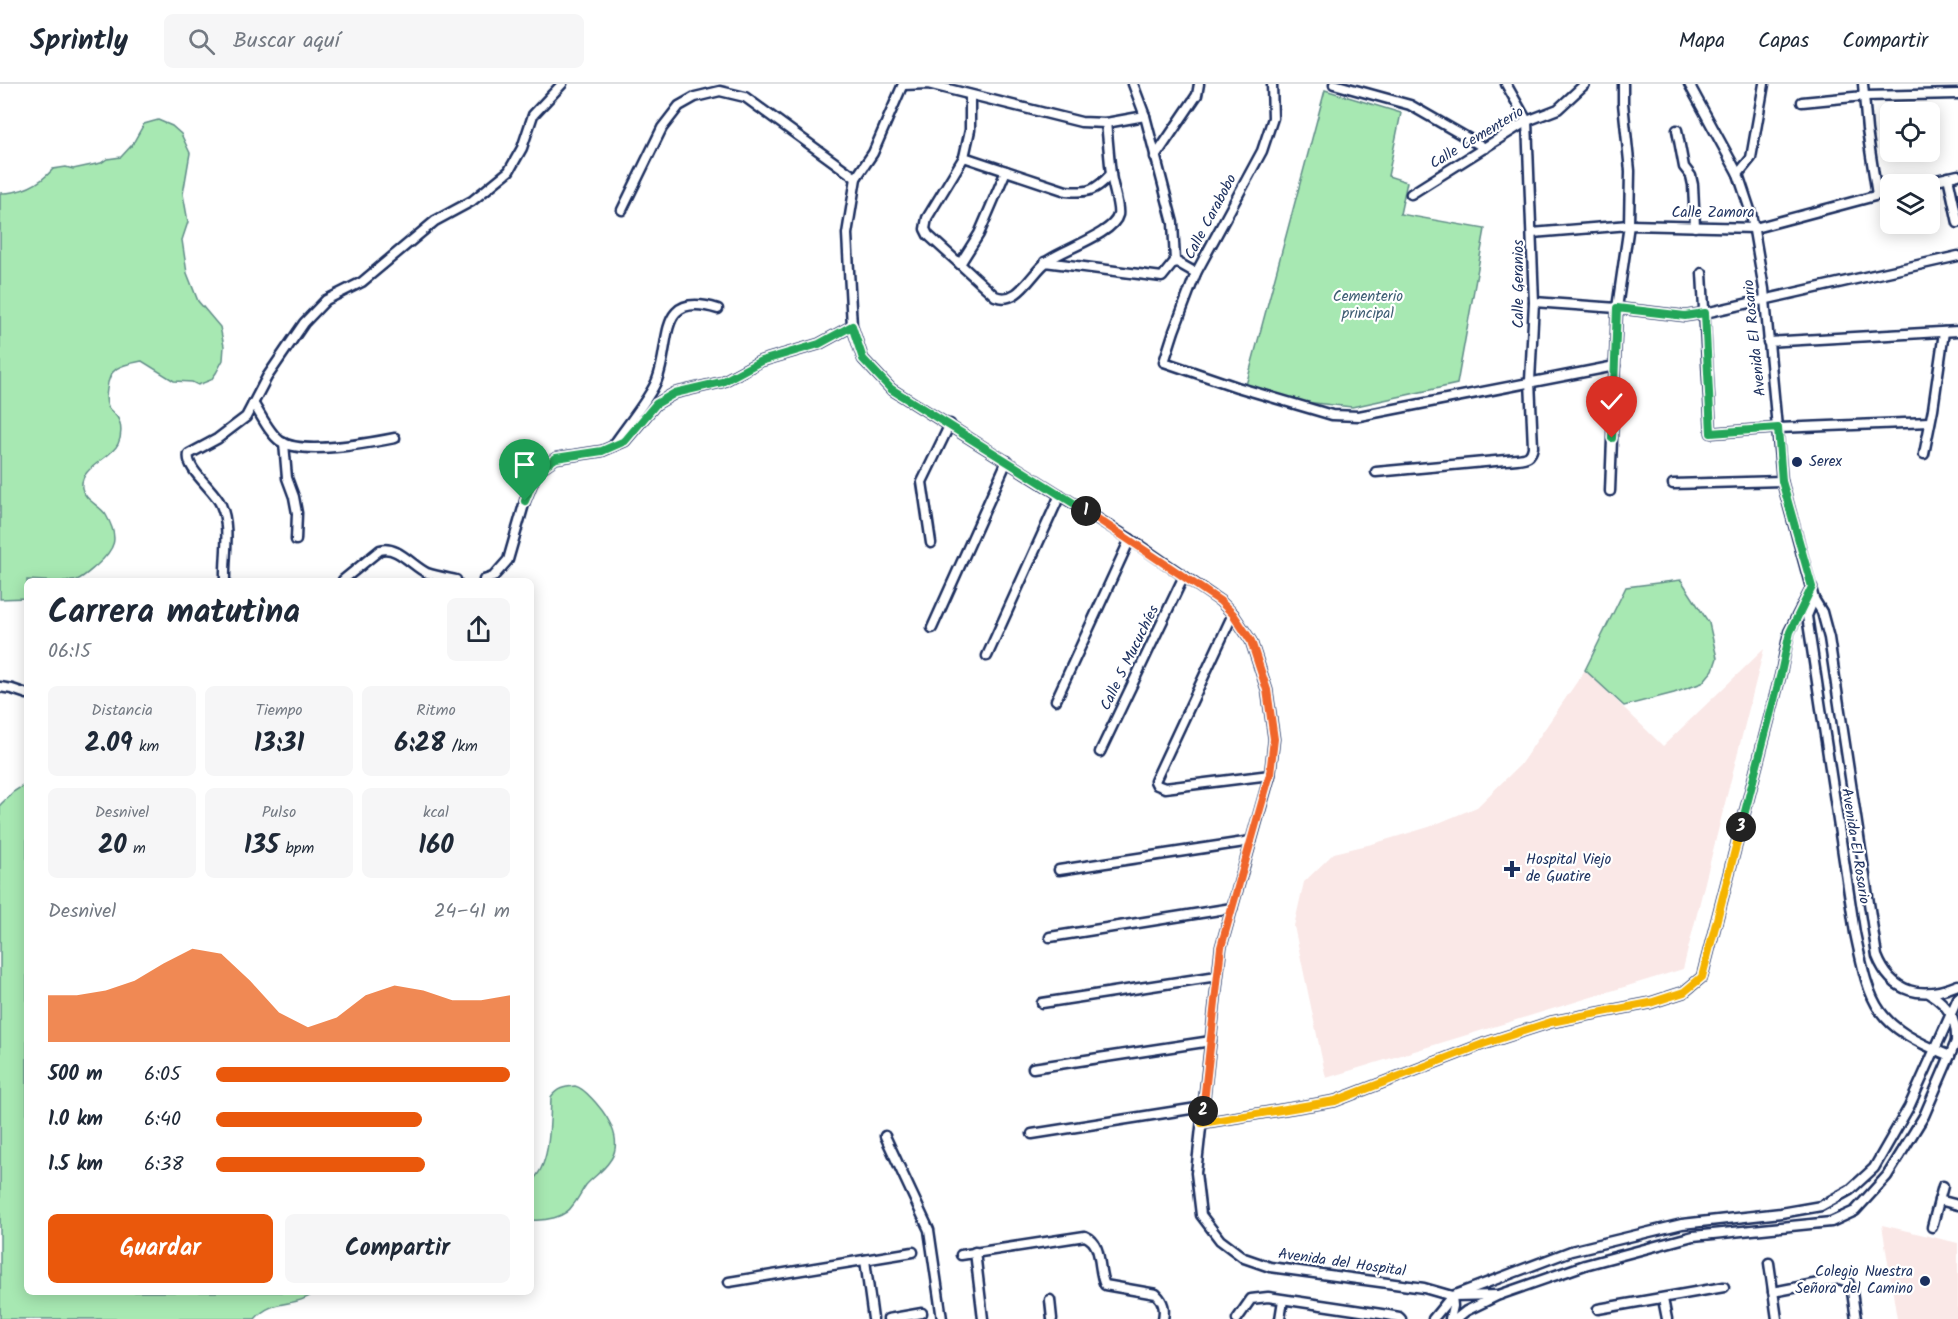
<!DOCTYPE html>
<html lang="es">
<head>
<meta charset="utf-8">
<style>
	:root { --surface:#fff; --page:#f6f6f7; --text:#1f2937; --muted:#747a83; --line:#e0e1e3; --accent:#ea580c }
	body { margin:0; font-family:Kalam,sans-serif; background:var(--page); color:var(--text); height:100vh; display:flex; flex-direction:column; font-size:22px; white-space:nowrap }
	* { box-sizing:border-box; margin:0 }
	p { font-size:20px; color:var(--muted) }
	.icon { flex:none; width:33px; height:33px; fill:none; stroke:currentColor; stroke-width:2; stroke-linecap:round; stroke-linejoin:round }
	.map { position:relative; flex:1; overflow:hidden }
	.sheet { position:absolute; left:24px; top:494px; width:510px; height:717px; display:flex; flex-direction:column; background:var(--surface); border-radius:9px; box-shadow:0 3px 15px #0003 }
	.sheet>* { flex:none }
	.fabs { position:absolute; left:1880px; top:18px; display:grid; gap:12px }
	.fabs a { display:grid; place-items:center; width:60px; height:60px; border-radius:9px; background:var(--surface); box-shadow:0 3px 15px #0003; font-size:30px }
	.pin { position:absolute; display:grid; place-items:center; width:51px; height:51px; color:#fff; margin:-62px -26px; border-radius:50% 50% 50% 0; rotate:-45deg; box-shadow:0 0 6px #0007 }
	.pin .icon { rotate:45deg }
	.km { position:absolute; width:30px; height:30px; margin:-15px; border-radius:50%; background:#222; color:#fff; font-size:16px; line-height:30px; text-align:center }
	.round { display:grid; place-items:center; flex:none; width:63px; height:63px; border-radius:9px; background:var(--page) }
	.headline { display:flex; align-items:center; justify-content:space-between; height:102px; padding:0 24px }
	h1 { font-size:33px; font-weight:700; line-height:45px }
	.stats { display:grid; grid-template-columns:repeat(3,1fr); gap:9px; height:102px; padding:6px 24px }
	.stats div { display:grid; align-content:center; border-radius:9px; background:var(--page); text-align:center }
	.stats b { font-size:26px; font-weight:700 }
	.stats small { font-size:16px; font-weight:400 }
	.stats p { font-size:16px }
	.chart { height:168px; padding:12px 24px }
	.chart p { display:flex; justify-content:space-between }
	.chart svg { width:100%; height:108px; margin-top:6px; fill:var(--accent); opacity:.7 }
	.primary-button { display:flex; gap:12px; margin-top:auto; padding:12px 24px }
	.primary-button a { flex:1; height:69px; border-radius:9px; background:var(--accent); color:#fff; font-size:24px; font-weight:700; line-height:69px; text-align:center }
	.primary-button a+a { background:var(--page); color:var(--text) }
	ul { padding:0 24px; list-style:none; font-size:20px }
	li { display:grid; grid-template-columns:96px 72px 1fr; align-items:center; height:45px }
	li i { height:15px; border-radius:8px; background:var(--accent) }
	header { display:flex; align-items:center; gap:36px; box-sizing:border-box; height:84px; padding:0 30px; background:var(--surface); border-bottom:2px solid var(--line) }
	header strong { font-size:28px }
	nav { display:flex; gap:33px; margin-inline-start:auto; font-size:21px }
	.search { width:420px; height:54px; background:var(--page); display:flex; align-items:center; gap:15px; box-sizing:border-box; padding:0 21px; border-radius:9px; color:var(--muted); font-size:22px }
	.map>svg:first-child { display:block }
</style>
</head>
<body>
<header>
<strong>Sprintly</strong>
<div class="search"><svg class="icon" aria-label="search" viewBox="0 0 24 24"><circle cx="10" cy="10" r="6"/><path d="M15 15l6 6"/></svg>Buscar aquí</div>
<nav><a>Mapa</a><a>Capas</a><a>Compartir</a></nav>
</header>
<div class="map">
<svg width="1958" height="1235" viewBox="0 0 1958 1235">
	<rect width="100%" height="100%" fill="#fff"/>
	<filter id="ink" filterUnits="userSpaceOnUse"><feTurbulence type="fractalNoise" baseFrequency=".0167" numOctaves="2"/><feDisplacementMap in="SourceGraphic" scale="12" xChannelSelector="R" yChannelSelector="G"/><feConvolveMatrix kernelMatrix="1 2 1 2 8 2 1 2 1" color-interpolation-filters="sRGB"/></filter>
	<g filter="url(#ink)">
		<g fill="#fae8e7">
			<polygon points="1764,565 1683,885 1326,994 1294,842 1304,798 1334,769 1372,760 1429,743 1477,723 1520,681 1585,586 1663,662"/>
			<polygon points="1882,1141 1958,1159 1958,1235 1897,1235"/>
		</g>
		<g fill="#a7e8b2" stroke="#618c88" stroke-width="1.5">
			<polygon points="1325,6 1401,29 1388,92 1407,98 1400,130 1485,145 1457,300 1352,323 1305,318 1245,305"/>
			<path d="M158,36L172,42L181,50L190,69L183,110L188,138L182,156L187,189L198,217L220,243L224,262L223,276L216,289L211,296L198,301L192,298L174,297L142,277C122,281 109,282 107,305C106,311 105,318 108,323C110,327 114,329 117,333C122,340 122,352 118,360C111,375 79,383 82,404C84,416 101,422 106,431C120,455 115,465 96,482C90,487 84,493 77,496C67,500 39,496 27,496V514L0,515V109C21,109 39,101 53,85L66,83L73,85L101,79L107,75L121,73L132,61L144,40Z"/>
			<polygon points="1681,496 1709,539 1717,574 1713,586 1702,599 1674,609 1624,622 1585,586 1626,503"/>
			<path d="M27,699V1208H316C294,1225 274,1213 255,1235H0V721L13,708Z"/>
			<path d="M575,1002C584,1004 590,1013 596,1019C610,1035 624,1059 609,1078C603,1087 593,1093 586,1101C581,1108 578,1115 573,1121C565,1134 545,1137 531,1136V1097C551,1084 550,1036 551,1013C557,1004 564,1003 575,1002Z"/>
		</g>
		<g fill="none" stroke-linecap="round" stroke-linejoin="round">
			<g stroke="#1b2f5e" stroke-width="13">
				<g id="street">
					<polyline points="903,0 873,69 856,94 847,150 852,242 863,275 891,305 1130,455 1220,517 1233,530 1251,557 1267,606 1274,655 1270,691 1221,863 1196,1089 1201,1131 1220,1156 1244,1174 1270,1183 1424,1204 1452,1212 1499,1211"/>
					<polyline points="1272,0 1273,34 1262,67 1196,189 1174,247 1164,278 1237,303 1332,331 1359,332 1615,282"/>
					<polyline points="1334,0 1410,21 1485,64"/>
					<path d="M1689,0L1738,90L1751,129L1764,205L1782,397L1814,515L1822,528L1829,554L1877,872C1892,910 1922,916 1958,901"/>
					<polyline points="1863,0 1867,46 1877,111"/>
					<polyline points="903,1 928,0 1081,38 1106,39 1145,32"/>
					<path d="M970,11V46L964,73L927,134L925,145L928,151L995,212C1019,222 1032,187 1049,176C1065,165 1114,149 1118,131C1120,122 1112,101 1111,90C1109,73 1108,56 1106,39"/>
					<polyline points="1802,18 1864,12 1958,10"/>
					<polyline points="1677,46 1684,83 1691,92 1693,101 1695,143"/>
					<path d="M964,73L1066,107C1089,109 1095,107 1111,90"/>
					<polyline points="1155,73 1197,11 1199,0"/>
					<polyline points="1738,90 1751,74 1764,0"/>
					<polyline points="1948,93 1958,139"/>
					<polyline points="1919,100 1958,91"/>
					<polyline points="1411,110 1527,37 1558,25 1585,0"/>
					<polyline points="622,126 662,44 679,22 695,13 720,7 745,13 856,94"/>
					<polyline points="1532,149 1629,141 1755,144 1890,108"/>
					<polyline points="1175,177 1196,189"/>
					<polyline points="1045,178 1162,193 1175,177 1173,139 1145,32 1133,0"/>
					<polyline points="960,180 979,150 1006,87"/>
					<polyline points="1702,189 1711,349 1778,344 1930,338"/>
					<polyline points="1534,218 1617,224 1685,232 1705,229 1958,172"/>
					<polyline points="1768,258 1958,247"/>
					<path d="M253,319C261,331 269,349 280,357C303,372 369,359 395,354"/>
					<polyline points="284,359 287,394 294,413 297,429 296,456"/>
					<path d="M613,362C625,344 650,314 657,296C672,258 656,206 718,225"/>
					<polyline points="1924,370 1933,325 1944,248"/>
					<path d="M1376,388L1517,375C1527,374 1531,373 1533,363L1530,297L1534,218L1527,37L1506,0"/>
					<polyline points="1673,400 1782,397"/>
					<polyline points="1610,407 1617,224 1629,141 1630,87 1623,19 1623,0"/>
					<polyline points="931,459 922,398 950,340"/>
					<path d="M225,496C224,473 231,443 221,421C215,406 185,385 189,370L217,355L246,333L267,293L304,239L326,216L362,198L435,137L472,117L509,87L522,64L533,31L562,0"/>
					<path d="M343,496L380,466C397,461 412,482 427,489C436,492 447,494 456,496"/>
					<polyline points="484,496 493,493 508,476 525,417 537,387 556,374 602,367 625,357 656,320 675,309 722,298 761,277 819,260 852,242"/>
					<path d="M1814,515L1807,532L1855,849C1871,925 1875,941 1950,972"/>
					<polyline points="1233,530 1155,697 1157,701 1165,704 1270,691"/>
					<polyline points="932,544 1007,377"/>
					<polyline points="987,572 1060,411"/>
					<polyline points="0,603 12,605 27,610"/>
					<polyline points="1056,616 1130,455"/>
					<polyline points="1100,668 1184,492"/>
					<polyline points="1059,786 1251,757"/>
					<polyline points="1050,853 1232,824"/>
					<path d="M1929,909C1948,921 1957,935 1956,957"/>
					<polyline points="1042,919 1217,892"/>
					<polyline points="1033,984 1211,957"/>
					<polyline points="1202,1039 1335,1017 1483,960 1551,938 1650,919 1684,908 1702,893 1781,589 1789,548 1812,503"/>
					<polyline points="1032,1050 1203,1023"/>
					<polyline points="885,1052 929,1146 942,1235"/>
					<polyline points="1939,1116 1958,1121"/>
					<polyline points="1932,1143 1943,1102"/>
					<polyline points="975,1168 983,1235"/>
					<path d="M961,1171L1085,1152C1104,1160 1097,1186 1105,1201L1156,1210C1164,1218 1165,1225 1163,1235"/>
					<polyline points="865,1176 873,1235"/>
					<polyline points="1769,1179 1777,1235"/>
					<polyline points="729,1198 913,1168"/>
					<polyline points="1773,1208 1839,1195 1848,1198 1852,1208 1856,1235"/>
					<polyline points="1663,1215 1667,1235"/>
					<polyline points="1050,1216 1052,1235"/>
					<polyline points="1598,1225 1724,1203"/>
					<polyline points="888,1235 922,1229"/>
					<polyline points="1237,1235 1251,1215 1268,1213 1388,1231 1399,1233 1401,1235"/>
					<polyline points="1280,1235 1283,1216"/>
					<polyline points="1433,1235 1452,1212 1571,1167 1682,1140 1781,1129 1821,1122 1850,1106 1874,1084 1909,1023 1958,914"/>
					<polyline points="1450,1235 1453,1222 1452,1212"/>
					<polyline points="1456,1235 1466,1227 1499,1211 1585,1181 1693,1152 1831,1138 1855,1127 1887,1092 1924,1032 1958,953"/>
				</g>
			</g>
			<use href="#street" stroke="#fff" stroke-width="8"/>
		</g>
	</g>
	<g fill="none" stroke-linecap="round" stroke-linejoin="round" filter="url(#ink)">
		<g stroke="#fff" stroke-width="12">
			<polyline id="split-1" points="525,417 537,387 556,374 602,367 625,357 656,320 675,309 722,298 761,277 819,260 852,242 863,275 891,305 1086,427"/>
		</g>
		<g stroke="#fff" stroke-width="12">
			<polyline id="split-2" points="1086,427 1220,517 1233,530 1251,557 1267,606 1274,655 1270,690 1221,863 1203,1027"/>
		</g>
		<g stroke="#fff" stroke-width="12">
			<polyline id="split-3" points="1203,1027 1202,1039 1335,1017 1483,960 1551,938 1650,919 1684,908 1702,893 1741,743"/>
		</g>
		<g stroke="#fff" stroke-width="12">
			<polyline id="split-4" points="1612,354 1617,224 1685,232 1705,229 1711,349 1778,344 1782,397 1812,503 1790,548 1781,589 1741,743"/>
		</g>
		<use href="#split-1" stroke="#22a559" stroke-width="8"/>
		<use href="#split-2" stroke="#f0652b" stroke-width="8"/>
		<use href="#split-3" stroke="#f5b400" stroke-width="8"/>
		<use href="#split-4" stroke="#22a559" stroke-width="8"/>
	</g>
	<g fill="#1b2f5e" stroke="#fff" stroke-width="2">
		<circle cx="1797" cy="378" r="6"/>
		<path d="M1509 776h6v6h6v6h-6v6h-6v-6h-6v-6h6z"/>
		<circle cx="1925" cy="1197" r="6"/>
	</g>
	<g text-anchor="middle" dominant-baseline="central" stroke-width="4.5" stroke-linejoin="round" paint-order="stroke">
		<g font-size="15" fill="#1b2f5e" stroke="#fff">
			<text transform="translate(1477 54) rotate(-31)">Calle Cementerio</text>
			<text x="1713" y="129">Calle Zamora</text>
			<text transform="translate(1211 133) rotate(-62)">Calle Carabobo</text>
			<text transform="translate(1519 200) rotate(-90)">Calle Geranios</text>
			<text transform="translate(1755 254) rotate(-96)">Avenida El Rosario</text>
			<text transform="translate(1130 574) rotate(-64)">Calle 5 Mucuchíes</text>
			<text transform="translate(1855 762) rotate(81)">Avenida El Rosario</text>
			<text transform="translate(1342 1179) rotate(8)">Avenida del Hospital</text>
		</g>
		<g font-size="15" fill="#3e5d73" stroke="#fff">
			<text x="1368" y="213">Cementerio<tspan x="1368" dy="17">principal</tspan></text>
		</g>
		<g font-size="15" fill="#1b2f5e" stroke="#fff" text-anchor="start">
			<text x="1809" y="378">Serex</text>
			<text x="1526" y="776">Hospital Viejo<tspan x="1526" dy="17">de Guatire</tspan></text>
			<text x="1913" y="1188" text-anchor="end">Colegio Nuestra<tspan x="1913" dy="17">Señora del Camino</tspan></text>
		</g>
	</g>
</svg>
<div class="fabs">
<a><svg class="icon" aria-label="locate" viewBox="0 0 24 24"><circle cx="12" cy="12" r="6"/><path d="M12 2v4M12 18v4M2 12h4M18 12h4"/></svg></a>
<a><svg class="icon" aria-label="layers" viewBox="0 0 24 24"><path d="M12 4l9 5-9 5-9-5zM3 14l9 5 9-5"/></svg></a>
</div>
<div class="pin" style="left:525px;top:417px;background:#1e9e55"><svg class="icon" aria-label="arrive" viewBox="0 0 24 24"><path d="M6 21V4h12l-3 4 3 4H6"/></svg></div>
<div class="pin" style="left:1612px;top:354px;background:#d93025"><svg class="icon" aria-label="check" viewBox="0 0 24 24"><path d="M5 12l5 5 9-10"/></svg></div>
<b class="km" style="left:1086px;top:427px">1</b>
<b class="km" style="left:1203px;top:1027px">2</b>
<b class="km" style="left:1741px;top:743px">3</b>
<section class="sheet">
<div class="headline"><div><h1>Carrera matutina</h1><p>06:15</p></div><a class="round"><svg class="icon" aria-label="share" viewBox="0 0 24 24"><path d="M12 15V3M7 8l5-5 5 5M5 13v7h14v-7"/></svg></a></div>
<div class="stats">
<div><p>Distancia</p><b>2.09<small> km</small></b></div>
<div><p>Tiempo</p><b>13:31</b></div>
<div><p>Ritmo</p><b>6:28<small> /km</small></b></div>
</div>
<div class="stats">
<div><p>Desnivel</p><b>20<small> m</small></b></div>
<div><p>Pulso</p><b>135<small> bpm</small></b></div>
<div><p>kcal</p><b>160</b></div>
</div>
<div class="chart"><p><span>Desnivel</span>24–41 m</p>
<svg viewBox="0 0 160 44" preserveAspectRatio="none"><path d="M0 44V25L10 25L20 23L30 19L40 12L50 6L60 8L70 19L80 32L90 38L100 34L110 25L120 21L130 23L140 27L150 27L160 25V44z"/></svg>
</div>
<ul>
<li><b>500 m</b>6:05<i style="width:100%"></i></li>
<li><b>1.0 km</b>6:40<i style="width:70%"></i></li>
<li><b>1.5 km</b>6:38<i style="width:71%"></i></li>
</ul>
<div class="primary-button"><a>Guardar</a><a>Compartir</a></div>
</section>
</div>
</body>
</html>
